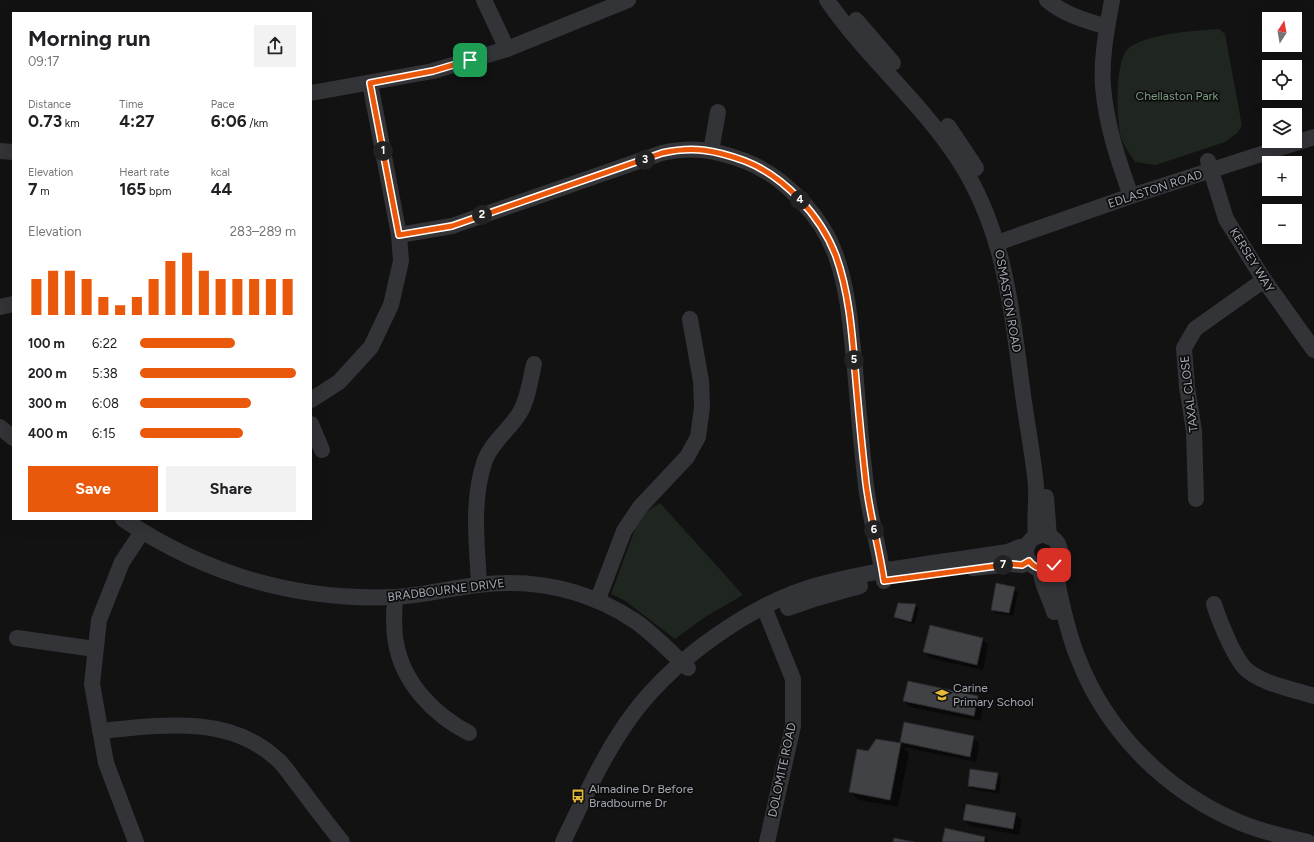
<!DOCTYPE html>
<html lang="en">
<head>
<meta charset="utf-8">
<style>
	:root { --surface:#fff; --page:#f2f2f2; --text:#202124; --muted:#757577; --accent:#ea580c }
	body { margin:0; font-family:Figtree,sans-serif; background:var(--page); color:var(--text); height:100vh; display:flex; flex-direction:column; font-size:15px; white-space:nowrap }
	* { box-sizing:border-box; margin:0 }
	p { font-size:13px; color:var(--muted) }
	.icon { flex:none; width:22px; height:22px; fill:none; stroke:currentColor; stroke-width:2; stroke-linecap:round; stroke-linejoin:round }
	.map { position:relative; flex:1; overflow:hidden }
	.side { position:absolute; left:12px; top:12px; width:300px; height:508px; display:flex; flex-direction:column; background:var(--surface); border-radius:0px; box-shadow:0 4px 16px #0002 }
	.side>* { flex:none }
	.needle { width:26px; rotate:11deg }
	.controls { position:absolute; left:1262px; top:12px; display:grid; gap:8px }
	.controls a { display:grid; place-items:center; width:40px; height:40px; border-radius:0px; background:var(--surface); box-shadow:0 4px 16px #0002; font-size:20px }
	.pin { position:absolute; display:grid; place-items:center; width:34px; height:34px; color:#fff; margin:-17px; border-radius:8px; box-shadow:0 2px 6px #0006 }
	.km { position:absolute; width:20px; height:20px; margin:-10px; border-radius:50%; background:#222; color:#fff; font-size:11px; line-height:20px; text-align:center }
	.round { display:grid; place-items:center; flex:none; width:42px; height:42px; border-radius:0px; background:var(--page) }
	.headline { display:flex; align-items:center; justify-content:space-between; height:68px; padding:0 16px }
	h1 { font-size:22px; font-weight:700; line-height:30px }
	.figures { display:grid; grid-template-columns:repeat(3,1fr); gap:6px; height:68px; padding:4px 16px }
	.figures div { display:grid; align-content:center }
	.figures b { font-size:17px; font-weight:700 }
	.figures small { font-size:11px; font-weight:400 }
	.figures p { font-size:11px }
	.chart { height:112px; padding:8px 16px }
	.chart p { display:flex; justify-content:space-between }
	.chart svg { width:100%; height:72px; margin-top:4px; stroke:var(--accent); stroke-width:6 }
	.cta { display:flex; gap:8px; margin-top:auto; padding:8px 16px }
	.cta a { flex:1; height:46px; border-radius:0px; background:var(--accent); color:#fff; font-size:16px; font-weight:700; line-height:46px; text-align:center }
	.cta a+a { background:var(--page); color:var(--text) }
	ul { padding:0 16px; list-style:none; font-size:13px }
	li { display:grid; grid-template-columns:64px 48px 1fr; align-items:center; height:30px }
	li i { height:10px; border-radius:5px; background:var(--accent) }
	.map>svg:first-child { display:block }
</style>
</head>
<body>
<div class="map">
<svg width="1314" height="842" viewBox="0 0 1314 842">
	<rect width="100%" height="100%" fill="#121213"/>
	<g fill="#1f2620">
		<path d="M1219,29L1225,34L1242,126L1237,133L1225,142L1156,165L1135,162C1130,154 1121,142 1120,133C1117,114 1114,59 1130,47C1148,34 1198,30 1219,29Z"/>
		<polygon points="660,503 743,595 705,617 675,639 624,600 611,594 640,516"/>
	</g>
	<g fill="#0007">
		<polygon points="1014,588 1018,592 1013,616 996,613 993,609"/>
		<polygon points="916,605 919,609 914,625 899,620 895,616"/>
		<polygon points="982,638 988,645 983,670 930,658 924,652"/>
		<polygon points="978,697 984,703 980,721 910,707 904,701"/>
		<polygon points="973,737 979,743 976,762 903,747 909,753 898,807 859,800 850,792 868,752 876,740 904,745 901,742"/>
		<polygon points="997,774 1001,778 999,794 972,789 969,786"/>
		<polygon points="1016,814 1022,820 1019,835 970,826 964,820"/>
		<polygon points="985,838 989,842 943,842"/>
	</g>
	<g fill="#414246" stroke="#2c2c2f">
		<polygon points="996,583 1015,587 1009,613 991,610"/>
		<polygon points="898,603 916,604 911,622 894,617"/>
		<polygon points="930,625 983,638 977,665 923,652"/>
		<polygon points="908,681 978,696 974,716 903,701"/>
		<polygon points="904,722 974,736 970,757 900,742"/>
		<polygon points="876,739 901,743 890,800 849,792 857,749 868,751"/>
		<polygon points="970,769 998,773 995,790 968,786"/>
		<polygon points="966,804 1016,813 1013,829 963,820"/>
		<polygon points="945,828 985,837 984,842 942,842"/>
		<polygon points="894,838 914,842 893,842"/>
	</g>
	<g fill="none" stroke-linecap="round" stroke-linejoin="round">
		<g stroke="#333438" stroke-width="16">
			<polyline points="484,0 507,49"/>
			<path d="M827,0C866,57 920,101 958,159C1004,229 1011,306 1022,387C1026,420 1033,453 1036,486C1037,503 1034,520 1036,537"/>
			<path d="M1047,0C1065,15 1085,20 1107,27"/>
			<path d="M1112,0C1107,28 1101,57 1103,86C1106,124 1118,160 1131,196"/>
			<polyline points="856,20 893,63"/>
			<polyline points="311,93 433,71 507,49 628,0"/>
			<polyline points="948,126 976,168"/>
			<polyline points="0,151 13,152"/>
			<polyline points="711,151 718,112"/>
			<polyline points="1208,161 1226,219 1264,280 1314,350"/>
			<path d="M399,235L452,226L662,153C693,146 715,150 745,161C784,176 822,216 836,256C849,292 851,332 855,369C858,405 861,441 865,477C868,512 879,546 884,581"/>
			<polyline points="997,243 1131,196 1314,137"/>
			<polyline points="0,307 13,304"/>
			<polyline points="311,400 339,382 371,347 391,305 401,261 399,235 370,83"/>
			<polyline points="311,424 322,450"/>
			<polyline points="0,427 13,438"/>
			<polyline points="1046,497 1049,537"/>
			<polyline points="1196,499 1194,431 1187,387 1184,348 1195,329 1264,280"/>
			<path d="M123,519C205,574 295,601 394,597C422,596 450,588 478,585C535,578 588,590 635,621C654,634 671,653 688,668"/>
			<circle cx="1043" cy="552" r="17"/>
			<path d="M1054,565C1057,573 1057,582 1059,591C1064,614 1069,636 1078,658C1107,733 1167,792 1241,823C1263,832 1285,837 1308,842"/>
			<polyline points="973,568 1011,564 1022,565 1029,561"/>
			<path d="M1041,569C1040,581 1050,598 1054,612"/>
			<path d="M479,584C477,544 471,500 485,460C492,442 509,430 519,414C528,400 530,380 534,364"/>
			<path d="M395,597C394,613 393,628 396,643C403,683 434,715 469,733"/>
			<polyline points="598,599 624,531 640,507 687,457 698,437 702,407 701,381 690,319"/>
			<path d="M1214,604C1219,620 1235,661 1248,671C1266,685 1293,689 1314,696"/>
			<polyline points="764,607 793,679 793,726 767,842"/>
			<polyline points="788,608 817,598 860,586"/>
			<polyline points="17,638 95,649"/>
			<path d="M100,731C160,725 230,714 278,760C286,767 292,778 299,786C313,805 327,823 342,842"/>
			<polyline points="136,842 106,763 92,684 99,620 122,562 142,532"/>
			<path d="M563,842C585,797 605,750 636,710C677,657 753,603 818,585C880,568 945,562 1008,552L1020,547H1027"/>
		</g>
	</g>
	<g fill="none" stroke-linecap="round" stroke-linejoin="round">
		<g stroke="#fff" stroke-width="8">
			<path id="route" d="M470,60L433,71L370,83L399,235L452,226L662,153C693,146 715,150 745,161C784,176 821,216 836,256C849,292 852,332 855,369C858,404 861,439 865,474C868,510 879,545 884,581L1011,564L1022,565L1029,561C1036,570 1044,570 1054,565"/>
		</g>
		<use href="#route" stroke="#ea580c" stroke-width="5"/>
	</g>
	<defs>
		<g id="school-bare" transform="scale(1.08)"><path d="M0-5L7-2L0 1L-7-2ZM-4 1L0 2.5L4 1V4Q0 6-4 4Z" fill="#e4b839" stroke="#0d0d0e" stroke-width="2.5" paint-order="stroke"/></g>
		<g id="bus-bare" transform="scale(1.08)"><path d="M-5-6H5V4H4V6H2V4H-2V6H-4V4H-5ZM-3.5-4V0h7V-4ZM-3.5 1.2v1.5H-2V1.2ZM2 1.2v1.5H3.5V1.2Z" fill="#e4b839" stroke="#0d0d0e" stroke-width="2.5" paint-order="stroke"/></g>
	</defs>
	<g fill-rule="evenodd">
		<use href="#school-bare" x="942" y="695"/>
		<use href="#bus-bare" x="578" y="796"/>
	</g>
	<g text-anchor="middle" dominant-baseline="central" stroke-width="3.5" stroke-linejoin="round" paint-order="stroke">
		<g font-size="12" fill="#7d9d81" stroke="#0d0d0e">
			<text x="1177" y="96">Chellaston Park</text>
		</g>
		<g font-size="12" fill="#a4a8b3" stroke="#0d0d0e">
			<text transform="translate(1155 189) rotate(-18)">EDLASTON ROAD</text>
			<text transform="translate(1252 260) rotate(58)">KERSEY WAY</text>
			<text transform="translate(1008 301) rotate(80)">OSMASTON ROAD</text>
			<text transform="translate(1189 394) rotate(-97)">TAXAL CLOSE</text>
			<text transform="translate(446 590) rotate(-7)">BRADBOURNE DRIVE</text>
			<text transform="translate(782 770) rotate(-78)">DOLOMITE ROAD</text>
		</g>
		<g font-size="12" fill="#a4a8b3" stroke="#0d0d0e" text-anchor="start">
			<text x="953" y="688">Carine<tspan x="953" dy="14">Primary School</tspan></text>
			<text x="589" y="789">Almadine Dr Before<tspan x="589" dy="14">Bradbourne Dr</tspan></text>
		</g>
	</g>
</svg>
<div class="controls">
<a><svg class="needle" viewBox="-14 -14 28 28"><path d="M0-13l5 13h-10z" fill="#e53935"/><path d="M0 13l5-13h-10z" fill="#757577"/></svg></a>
<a><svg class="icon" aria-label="locate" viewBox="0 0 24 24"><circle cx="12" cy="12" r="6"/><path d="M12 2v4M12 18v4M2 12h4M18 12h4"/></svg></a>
<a><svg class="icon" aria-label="layers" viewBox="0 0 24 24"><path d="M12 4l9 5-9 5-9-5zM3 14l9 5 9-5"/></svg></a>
<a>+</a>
<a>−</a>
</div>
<div class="pin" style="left:470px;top:60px;background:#1e9e55"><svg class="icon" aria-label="arrive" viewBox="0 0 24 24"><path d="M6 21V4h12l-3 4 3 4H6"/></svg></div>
<div class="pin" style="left:1054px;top:565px;background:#d93025"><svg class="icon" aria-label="check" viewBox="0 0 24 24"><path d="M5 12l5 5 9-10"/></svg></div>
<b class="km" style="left:383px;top:151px">1</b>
<b class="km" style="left:482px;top:215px">2</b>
<b class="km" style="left:645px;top:160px">3</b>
<b class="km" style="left:800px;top:200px">4</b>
<b class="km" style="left:854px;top:360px">5</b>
<b class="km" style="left:874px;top:530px">6</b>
<b class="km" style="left:1003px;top:565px">7</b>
<section class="side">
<div class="headline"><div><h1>Morning run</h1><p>09:17</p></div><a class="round"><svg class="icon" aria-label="share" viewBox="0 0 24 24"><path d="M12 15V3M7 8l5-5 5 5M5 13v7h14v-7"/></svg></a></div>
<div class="figures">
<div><p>Distance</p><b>0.73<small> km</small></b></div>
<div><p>Time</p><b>4:27</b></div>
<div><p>Pace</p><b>6:06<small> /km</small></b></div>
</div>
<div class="figures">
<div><p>Elevation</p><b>7<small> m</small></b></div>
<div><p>Heart rate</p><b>165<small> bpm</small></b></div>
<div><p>kcal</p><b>44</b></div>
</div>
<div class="chart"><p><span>Elevation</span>283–289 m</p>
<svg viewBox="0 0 160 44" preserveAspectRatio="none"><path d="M5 44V22M15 44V17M25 44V17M35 44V22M45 44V33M55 44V38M65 44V33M75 44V22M85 44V11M95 44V6M105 44V17M115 44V22M125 44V22M135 44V22M145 44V22M155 44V22"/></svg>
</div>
<ul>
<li><b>100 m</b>6:22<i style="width:61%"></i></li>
<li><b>200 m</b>5:38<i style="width:100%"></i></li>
<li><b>300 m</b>6:08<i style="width:71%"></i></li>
<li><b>400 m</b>6:15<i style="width:66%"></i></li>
</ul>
<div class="cta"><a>Save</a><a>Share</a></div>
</section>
</div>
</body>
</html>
